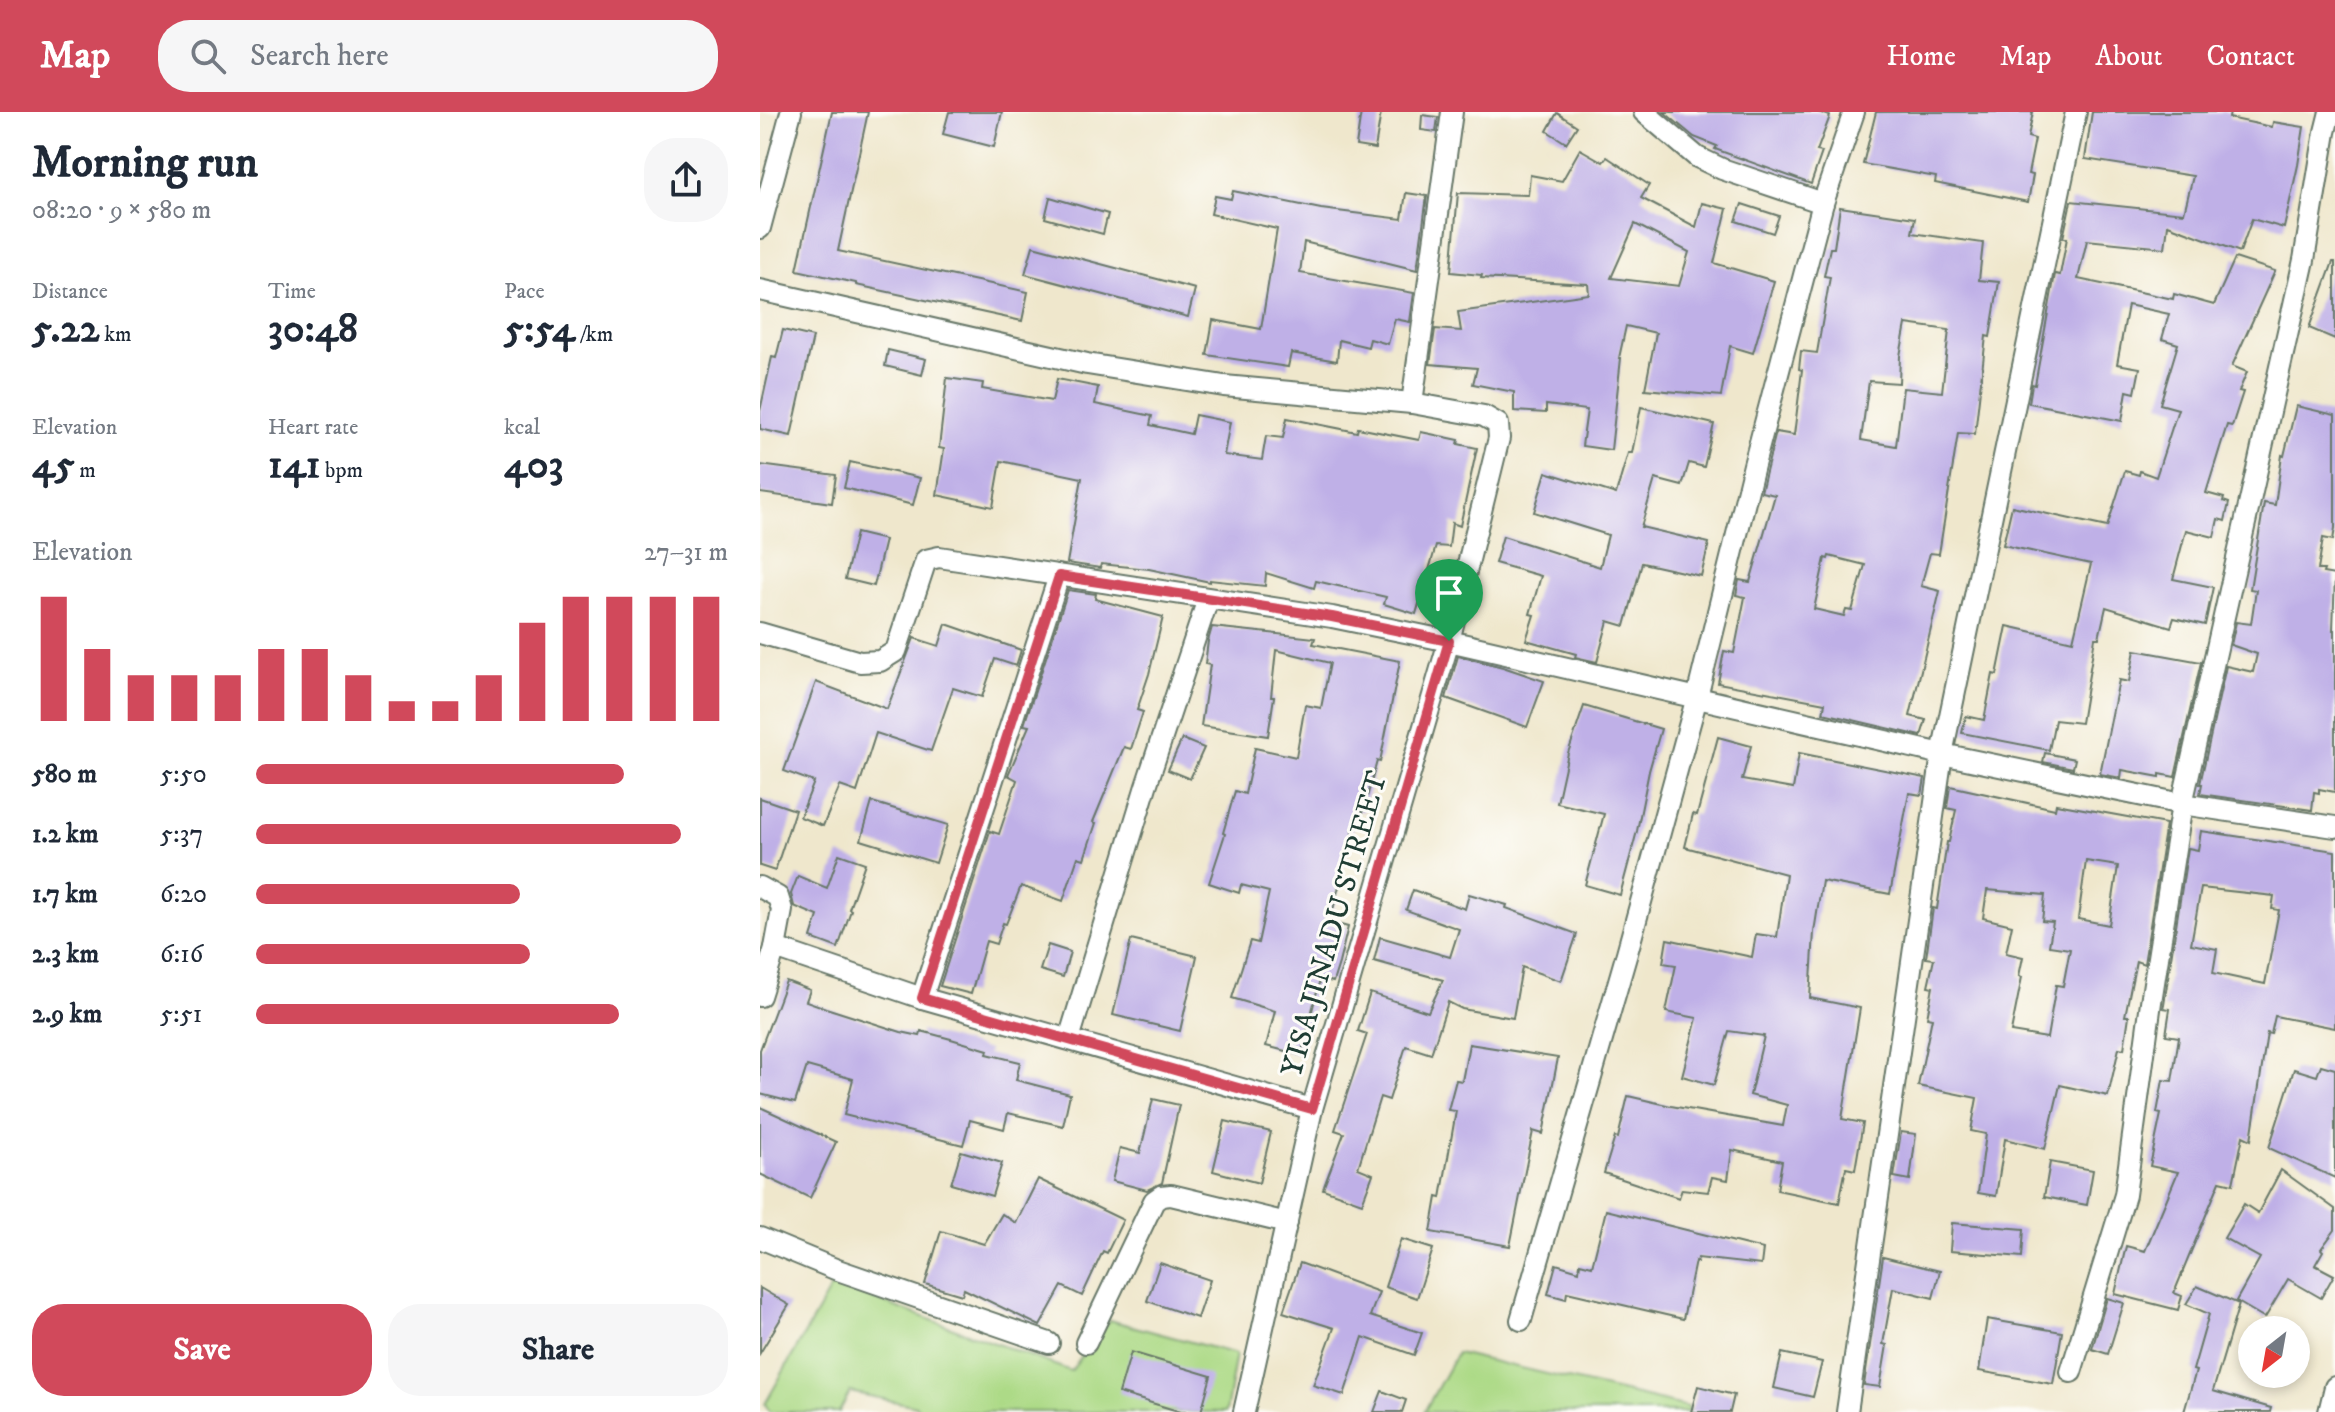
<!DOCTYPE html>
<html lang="en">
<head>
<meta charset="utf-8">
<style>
	:root { --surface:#fff; --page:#f6f6f7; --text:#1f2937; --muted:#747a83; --accent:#d1495b }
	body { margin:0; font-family:"IM FELL DW Pica",serif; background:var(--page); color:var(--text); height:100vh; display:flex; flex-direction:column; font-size:30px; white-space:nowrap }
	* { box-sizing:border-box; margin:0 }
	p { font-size:26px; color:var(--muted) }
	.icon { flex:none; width:44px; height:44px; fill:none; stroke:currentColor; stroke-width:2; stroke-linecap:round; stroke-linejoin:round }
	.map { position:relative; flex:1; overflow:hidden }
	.sheet { display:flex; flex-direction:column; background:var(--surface); width:760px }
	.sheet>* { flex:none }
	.needle { width:52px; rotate:211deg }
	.fabs { position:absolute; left:1478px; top:1204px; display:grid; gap:16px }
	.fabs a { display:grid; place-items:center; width:72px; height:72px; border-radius:50%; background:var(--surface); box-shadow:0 4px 12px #0003; font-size:40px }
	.pin { position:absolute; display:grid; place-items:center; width:68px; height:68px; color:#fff; margin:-82px -34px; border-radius:50% 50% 50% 0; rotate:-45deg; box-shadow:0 0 8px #0007 }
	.pin .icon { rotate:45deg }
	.round { display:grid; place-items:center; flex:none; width:84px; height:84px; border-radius:32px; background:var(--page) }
	.head { display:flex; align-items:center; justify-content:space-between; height:136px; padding:0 32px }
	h1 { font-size:44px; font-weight:800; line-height:60px }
	.metrics { display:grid; grid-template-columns:repeat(3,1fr); gap:12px; height:136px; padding:8px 32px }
	.metrics div { display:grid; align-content:center }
	.metrics b { font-size:40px; font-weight:800 }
	.metrics small { font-size:22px; font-weight:400 }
	.metrics p { font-size:22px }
	.chart { height:224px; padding:16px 32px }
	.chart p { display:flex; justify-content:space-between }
	.chart svg { width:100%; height:144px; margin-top:8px; stroke:var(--accent); stroke-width:6 }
	.cta { display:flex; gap:16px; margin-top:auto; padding:16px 32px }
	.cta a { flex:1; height:92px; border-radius:32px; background:var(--accent); color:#fff; font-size:32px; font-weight:800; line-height:92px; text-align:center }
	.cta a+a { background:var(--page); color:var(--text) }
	ul { padding:0 32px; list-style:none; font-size:26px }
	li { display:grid; grid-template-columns:128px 96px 1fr; align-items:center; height:60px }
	li i { height:20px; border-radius:10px; background:var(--accent) }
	header { display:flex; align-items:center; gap:48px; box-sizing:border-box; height:112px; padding:0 40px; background:var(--accent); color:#fff }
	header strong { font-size:38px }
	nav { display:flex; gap:44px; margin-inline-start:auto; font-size:28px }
	.search { width:560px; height:72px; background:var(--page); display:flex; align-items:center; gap:20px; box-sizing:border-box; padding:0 28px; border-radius:32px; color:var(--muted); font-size:30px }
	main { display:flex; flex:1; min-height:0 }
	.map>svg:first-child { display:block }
</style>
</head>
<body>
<header>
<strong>Map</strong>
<div class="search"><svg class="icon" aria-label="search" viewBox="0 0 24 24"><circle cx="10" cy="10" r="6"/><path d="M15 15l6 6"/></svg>Search here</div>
<nav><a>Home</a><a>Map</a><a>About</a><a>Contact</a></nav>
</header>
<main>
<section class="sheet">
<div class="head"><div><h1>Morning run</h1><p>08:20 · 9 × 580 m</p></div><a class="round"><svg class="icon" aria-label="share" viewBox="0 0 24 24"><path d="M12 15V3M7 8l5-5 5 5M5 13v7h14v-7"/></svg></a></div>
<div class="metrics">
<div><p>Distance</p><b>5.22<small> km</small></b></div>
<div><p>Time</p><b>30:48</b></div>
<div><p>Pace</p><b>5:54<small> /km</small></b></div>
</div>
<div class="metrics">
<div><p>Elevation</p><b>45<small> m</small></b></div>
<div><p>Heart rate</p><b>141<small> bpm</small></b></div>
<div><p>kcal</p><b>403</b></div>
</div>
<div class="chart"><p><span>Elevation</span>27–31 m</p>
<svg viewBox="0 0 160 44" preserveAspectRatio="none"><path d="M5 44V6M15 44V22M25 44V30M35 44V30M45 44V30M55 44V22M65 44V22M75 44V30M85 44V38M95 44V38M105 44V30M115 44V14M125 44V6M135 44V6M145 44V6M155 44V6"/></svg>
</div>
<ul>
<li><b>580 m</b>5:50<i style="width:78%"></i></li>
<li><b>1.2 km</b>5:37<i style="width:90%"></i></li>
<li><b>1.7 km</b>6:20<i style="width:56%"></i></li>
<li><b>2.3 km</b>6:16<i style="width:58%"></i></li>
<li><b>2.9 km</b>5:51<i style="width:77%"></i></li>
</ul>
<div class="cta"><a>Save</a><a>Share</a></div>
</section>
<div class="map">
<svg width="1575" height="1300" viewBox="0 0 1575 1300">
	<rect width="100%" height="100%" fill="#fdfcf7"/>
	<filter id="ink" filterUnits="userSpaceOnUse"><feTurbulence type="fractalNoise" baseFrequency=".0125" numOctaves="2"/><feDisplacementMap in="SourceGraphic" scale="16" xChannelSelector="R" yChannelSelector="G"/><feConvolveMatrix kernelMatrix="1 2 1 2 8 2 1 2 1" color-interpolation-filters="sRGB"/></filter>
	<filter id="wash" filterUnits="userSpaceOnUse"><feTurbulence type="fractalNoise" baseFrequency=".006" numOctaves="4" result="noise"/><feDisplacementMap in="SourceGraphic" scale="32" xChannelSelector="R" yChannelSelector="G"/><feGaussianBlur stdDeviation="1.8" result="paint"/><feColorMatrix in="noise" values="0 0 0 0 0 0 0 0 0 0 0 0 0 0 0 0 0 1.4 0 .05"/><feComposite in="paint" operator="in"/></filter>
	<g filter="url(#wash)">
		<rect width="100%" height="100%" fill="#efe7cc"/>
		<g fill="#adda87" stroke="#668c5e" stroke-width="2">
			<polygon points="73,1172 311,1259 349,1208 476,1242 466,1300 162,1300 156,1294 90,1280 79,1300 10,1300 5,1292"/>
			<polygon points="697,1241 928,1295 929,1300 664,1300"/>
		</g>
		<g id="blocks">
			<g fill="#bfb0e7" fill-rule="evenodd">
				<polygon points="72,0 108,0 78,139 268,180 262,209 96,173 96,171 37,158"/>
				<polygon points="189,0 242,0 234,35 183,22"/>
				<polygon points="601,0 621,0 615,37 596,34"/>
				<polygon points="904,0 1058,0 1070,4 1057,39 1062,40 1051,72 955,37 957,34 934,25"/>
				<polygon points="1116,0 1273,0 1268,25 1275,27 1268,62 1273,63 1268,90 1175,71 1176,65 1103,52"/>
				<polygon points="1332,0 1470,0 1469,6 1512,15 1513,10 1544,15 1538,53 1524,116 1492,107 1480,140 1408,113 1405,136 1327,128 1318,167 1413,187 1414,182 1454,193 1475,146 1515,159 1472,254 1487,260 1479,279 1483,280 1472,314 1467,313 1446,381 1464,386 1463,389 1469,391 1465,409 1458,407 1454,425 1426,418 1413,467 1453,475 1445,513 1414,506 1411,515 1346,495 1339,526 1335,526 1321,611 1295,608 1289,638 1202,621 1206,604 1224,608 1233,562 1237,563 1247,514 1313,529 1331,452 1243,433 1252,394 1347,415 1365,359 1379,363 1380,359 1396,365 1418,297 1400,292 1418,232 1402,227 1409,202 1368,193 1357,252 1380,256 1375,281 1367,279 1362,309 1269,291 1272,272 1275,273 1295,162 1300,163 1307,126 1303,126 1311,89 1424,101 1433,64 1325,47"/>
				<polygon points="797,1 817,14 806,31 787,19"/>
				<polygon points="662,3 678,5 676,20 661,18"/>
				<path d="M820,37L843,50L847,45L889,73L881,86L936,115L942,91L967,97L954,151L1014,169L993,241L970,234L961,284L885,277L896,221L866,214L859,246H861L851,338L822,334L827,298L786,293V301L754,299V280L713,272L717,256L670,252L675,217L701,219L698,200L829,182L828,172L721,166L722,163L691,160L698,81L768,83L770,63L802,69ZM875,112L929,140L919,174L851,166Z"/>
				<polygon points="473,79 561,97 642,107 646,81 667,84 657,158 544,130 540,161 654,181 650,210 635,207 628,232 610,227 608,235 579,228 577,249 531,241 528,255 447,243 453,208 501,217 517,117 451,102 455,84 471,87"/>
				<polygon points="290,85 348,102 343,122 285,106"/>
				<polygon points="982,92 1019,104 1013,121 976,109"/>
				<path d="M1080,95L1155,106L1152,121L1223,131L1219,168L1239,170L1230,225L1226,224L1215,322L1198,321L1179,442L1170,441L1161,474L1180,479L1150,604L1166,608L1161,624L1063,601L1065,591L958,571L964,539L974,541L985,485L976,483L979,468L990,470L1015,383L1001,380L1016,320L1034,323L1042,258L1039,257L1041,239L1057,241L1070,165L1064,164L1070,136H1074ZM1146,212L1189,218L1182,280L1143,276L1136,334L1101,328L1109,269L1139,271L1140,244ZM1069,444L1105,453L1092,499L1086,498L1084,504L1054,497L1065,446L1068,447Z"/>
				<polygon points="273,134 435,177 428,205 265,162"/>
				<polygon points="1573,150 1575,150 1575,227 1549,216"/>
				<polygon points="23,218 53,225 31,324 0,317 0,299 12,245 16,246"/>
				<polygon points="128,238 166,247 162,263 125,254"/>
				<polygon points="187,266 223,271 222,277 292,289 297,267 338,275 335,292 392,304 390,313 431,322 435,303 470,310 464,343 502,348 506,324 523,326 527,306 597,320 598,316 659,328 661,320 699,328 698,332 717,336 700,414 692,411 689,435 676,434 656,502 624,492 626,485 556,469 554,476 506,461 505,474 450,468 450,470 389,457 341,452 340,456 307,451 322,366 241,349 233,395 177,383 184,337 179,336"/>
				<polygon points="1536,294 1575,303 1575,416 1573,428 1563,426 1558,458 1564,458 1563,461 1575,463 1573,518 1575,518 1575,680 1559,677 1559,681 1554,680 1552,698 1440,682 1442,672 1440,672 1466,554 1493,560 1497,542 1471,533 1476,510 1491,512 1496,478 1490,477 1504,391 1515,393 1522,343 1524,344"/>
				<polygon points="881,295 954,312 944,355 929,351 922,374 895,367 881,415 949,431 941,464 882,451 865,514 848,509 837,550 815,545 816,542 766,528 774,503 770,502 781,464 735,451 743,424 840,455 848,423 774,400 786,360 856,382 868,341 872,341"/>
				<polygon points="90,350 160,366 153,393 84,376"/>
				<polygon points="0,353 76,363 72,391 0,381"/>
				<polygon points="96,421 125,428 114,474 85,467"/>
				<polygon points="308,478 336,482 335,487 403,505 389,562 377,598 383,600 371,637 364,635 333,710 336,711 324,747 318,745 303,789 261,774 246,812 243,811 236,832 226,829 211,882 180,874 230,719 239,722 257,668 248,663 269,614 264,613"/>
				<polygon points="186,512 261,538 256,554 235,547 222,585 193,576 171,639 116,621 97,680 80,674 63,714 40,705 54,670 24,659 56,570 127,597 154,526 179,534"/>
				<polygon points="452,515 555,526 553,532 640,549 620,650 617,649 603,700 598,698 570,810 588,815 579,851 573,870 560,867 541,943 506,934 515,899 472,886 490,829 498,831 509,780 481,773 479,781 449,771 465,722 463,721 475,679 485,682 495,636 536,645 545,593 561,596 570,551 516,538 511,585 514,585 508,624 441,614 450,553 445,552 448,529"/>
				<polygon points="1375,538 1441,550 1415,665 1400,662 1400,665 1362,658 1361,666 1340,662 1359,568 1369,570"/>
				<polygon points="698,544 743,555 784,569 767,615 686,586"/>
				<polygon points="824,594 901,617 889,659 877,719 860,783 825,773 844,702 797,691 808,641"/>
				<polygon points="958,625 991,634 982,668 1033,677 1039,641 1165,666 1162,683 1149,681 1130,782 1062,769 1054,820 1050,886 1100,896 1082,1007 1103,1011 1095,1058 1086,1056 1079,1091 1017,1078 1022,1049 972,1038 968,1068 952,1065 948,1080 922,1077 919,1086 844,1061 855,1025 858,1026 868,984 911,994 1023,1014 1027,993 990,983 1004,924 969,919 954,973 922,964 937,906 906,900 916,853 903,851 907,827 992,845 996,822 1017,825 1026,762 925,735 933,702 937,703"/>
				<polygon points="422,627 444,636 430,667 408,658"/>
				<polygon points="1285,641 1315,647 1313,656 1283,650"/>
				<path d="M1190,674L1295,697L1296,692L1406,712L1384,852L1376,849L1365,904H1369L1364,937L1359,936L1348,984L1300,973L1285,1037L1245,1027L1236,1084L1218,1081L1226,1022L1211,1019L1217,986L1158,974L1172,906L1167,905L1173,875L1168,874L1174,847L1166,846L1173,796L1177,797L1187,730H1189L1196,698L1187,696ZM1326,749L1358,754L1349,813L1318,807ZM1227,778L1285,783L1282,809L1293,810L1289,834L1310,837L1303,874L1296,873L1287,926L1251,920L1262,865L1259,864L1263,845L1246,841L1252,813L1223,806Z"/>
				<polygon points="0,686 35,698 15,759 0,754"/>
				<polygon points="112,690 188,713 176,751 101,728"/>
				<path d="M1441,719L1575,739V916L1515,904L1511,922L1507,921L1491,1028L1483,1024L1473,1072L1460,1069L1414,1181L1422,1184L1418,1198L1355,1182L1366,1134L1385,1139L1418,1060L1390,1054L1401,1002L1397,1001L1403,968L1412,969L1419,925L1406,923L1410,897L1403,896L1404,892L1428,736L1438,738ZM1441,776L1514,784L1512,797L1519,798L1505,872L1453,861L1457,837L1431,832Z"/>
				<polygon points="79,742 105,751 89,797 91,798 78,836 51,826 58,804 34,794 31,782 38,764 67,776"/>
				<polygon points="653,778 705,797 709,782 747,793 746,796 817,822 801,869 762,855 753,906 702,897 688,890 671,942 646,934 629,988 620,985 598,1056 613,1062 602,1091 563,1077 584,1021 575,1018 607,922 598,919 610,881 668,900 683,868 614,849 620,825 690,845 699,817 646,798"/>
				<polygon points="371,828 437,844 420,919 353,903"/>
				<polygon points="288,833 310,840 303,865 280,858"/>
				<polygon points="26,869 50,878 46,889 66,896 141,920 160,924 161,919 191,927 228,938 227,942 260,950 256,968 310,982 303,1014 248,1001 244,1017 210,1008 203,1033 84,1003 93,967 47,954 35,991 0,982 0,938"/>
				<polygon points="709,932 798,946 783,1022 773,1019 750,1134 671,1120 677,1085 681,1086 696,999 688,998 696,968 702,969"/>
				<polygon points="1561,953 1575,957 1575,1066 1509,1036 1534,957 1557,964"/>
				<polygon points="393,987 419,993 402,1071 387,1078 352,1069 360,1036 380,1041"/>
				<polygon points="0,995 76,1030 50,1086 0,1062"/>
				<polygon points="465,1009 511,1020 499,1071 453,1059"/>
				<polygon points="1141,1020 1156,1022 1150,1068 1134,1065"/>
				<polygon points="201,1039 242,1051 232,1084 191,1072"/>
				<polygon points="1290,1050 1333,1058 1327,1093 1284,1085"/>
				<polygon points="1521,1058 1575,1097 1575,1118 1561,1137 1563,1139 1555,1153 1574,1163 1561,1186 1528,1167 1505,1206 1476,1189 1500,1146 1464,1126 1484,1092 1498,1101"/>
				<polygon points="278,1067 363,1108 347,1141 343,1139 322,1184 302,1174 280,1214 204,1177 202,1183 165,1172 181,1119 224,1132 242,1102 256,1111"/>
				<polygon points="846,1098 1003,1137 1001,1153 938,1146 937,1150 935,1149 923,1207 807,1180 806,1187 788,1182 796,1152 819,1159 820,1151 832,1154"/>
				<polygon points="1192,1111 1264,1117 1262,1145 1190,1139"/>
				<polygon points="641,1127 673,1137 657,1186 625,1175"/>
				<polygon points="1123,1145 1180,1159 1173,1186 1133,1176 1123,1232 1127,1233 1120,1275 1104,1273"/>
				<polygon points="400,1151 450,1168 437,1206 387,1189"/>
				<polygon points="540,1151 619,1180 610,1204 662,1221 654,1243 603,1225 584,1283 553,1273 574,1216 523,1200"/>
				<polygon points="1437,1174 1479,1192 1453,1279 1511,1296 1510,1300 1424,1300 1436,1259 1433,1258 1449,1202 1426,1192"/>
				<polygon points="0,1176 29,1193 0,1241"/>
				<polygon points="1347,1186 1364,1191 1348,1242 1332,1237"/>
				<polygon points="1227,1207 1302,1220 1293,1272 1219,1259"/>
				<polygon points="371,1240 451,1264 441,1300 421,1300 359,1281"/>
				<polygon points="1022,1241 1062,1250 1053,1285 1014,1276"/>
				<polygon points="938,1274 974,1283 970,1300 931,1300"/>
				<polygon points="622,1279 646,1288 642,1300 614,1300"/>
			</g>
		</g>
	</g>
	<g filter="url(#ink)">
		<use href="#blocks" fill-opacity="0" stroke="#687869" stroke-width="2"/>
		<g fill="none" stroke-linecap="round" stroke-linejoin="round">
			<g stroke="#687869" stroke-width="24">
				<g id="minor">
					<polyline points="884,0 937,45 962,57 1063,91"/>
					<polyline points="0,116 31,0"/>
					<polyline points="0,178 327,252 464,274 652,291 724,304 738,312 739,326 689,529 552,997 484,1300"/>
					<polyline points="652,291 692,0"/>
					<polyline points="0,521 100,550 120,549 136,539 166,448 179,445 572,505 689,529 1182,642 1422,692 1575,715"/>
					<polyline points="0,775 18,785 22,798 15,836"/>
					<polyline points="0,884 15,836 162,886 552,997"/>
					<polyline points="162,886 299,464"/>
					<polyline points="309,927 386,674 448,487"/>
					<polyline points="0,1126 75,1157 289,1231"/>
					<polyline points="761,1208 867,841 937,585 994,353 1063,91 1094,0"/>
					<polyline points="326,1231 394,1089 401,1084 411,1083 527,1111"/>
					<polyline points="1311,1260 1365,1083 1391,890 1422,692 1544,148 1565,20 1570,0"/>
					<polyline points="1087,1300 1182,642 1316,0"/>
					<polyline points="1569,1300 1575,1275"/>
				</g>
			</g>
			<use href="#minor" stroke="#fff" stroke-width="20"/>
		</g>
	</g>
	<g fill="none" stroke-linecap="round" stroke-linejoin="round" filter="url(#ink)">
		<g stroke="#fff" stroke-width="16">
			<polygon id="route" points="299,464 572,505 689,529 552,997 162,886"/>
		</g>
		<use href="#route" stroke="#d1495b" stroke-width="10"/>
	</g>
	<g text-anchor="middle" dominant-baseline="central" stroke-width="6" stroke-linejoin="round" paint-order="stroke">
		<g font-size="30" fill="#1f3d34" stroke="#fdfcf7">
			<text transform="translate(575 812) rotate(-74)">YISA JINADU STREET</text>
		</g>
	</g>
</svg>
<div class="fabs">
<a><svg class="needle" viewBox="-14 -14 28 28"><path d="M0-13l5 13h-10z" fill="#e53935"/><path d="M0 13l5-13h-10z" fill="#747a83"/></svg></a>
</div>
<div class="pin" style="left:689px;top:529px;background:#1e9e55"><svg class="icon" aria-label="arrive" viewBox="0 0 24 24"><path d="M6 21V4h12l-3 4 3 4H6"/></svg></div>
</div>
</main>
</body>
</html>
